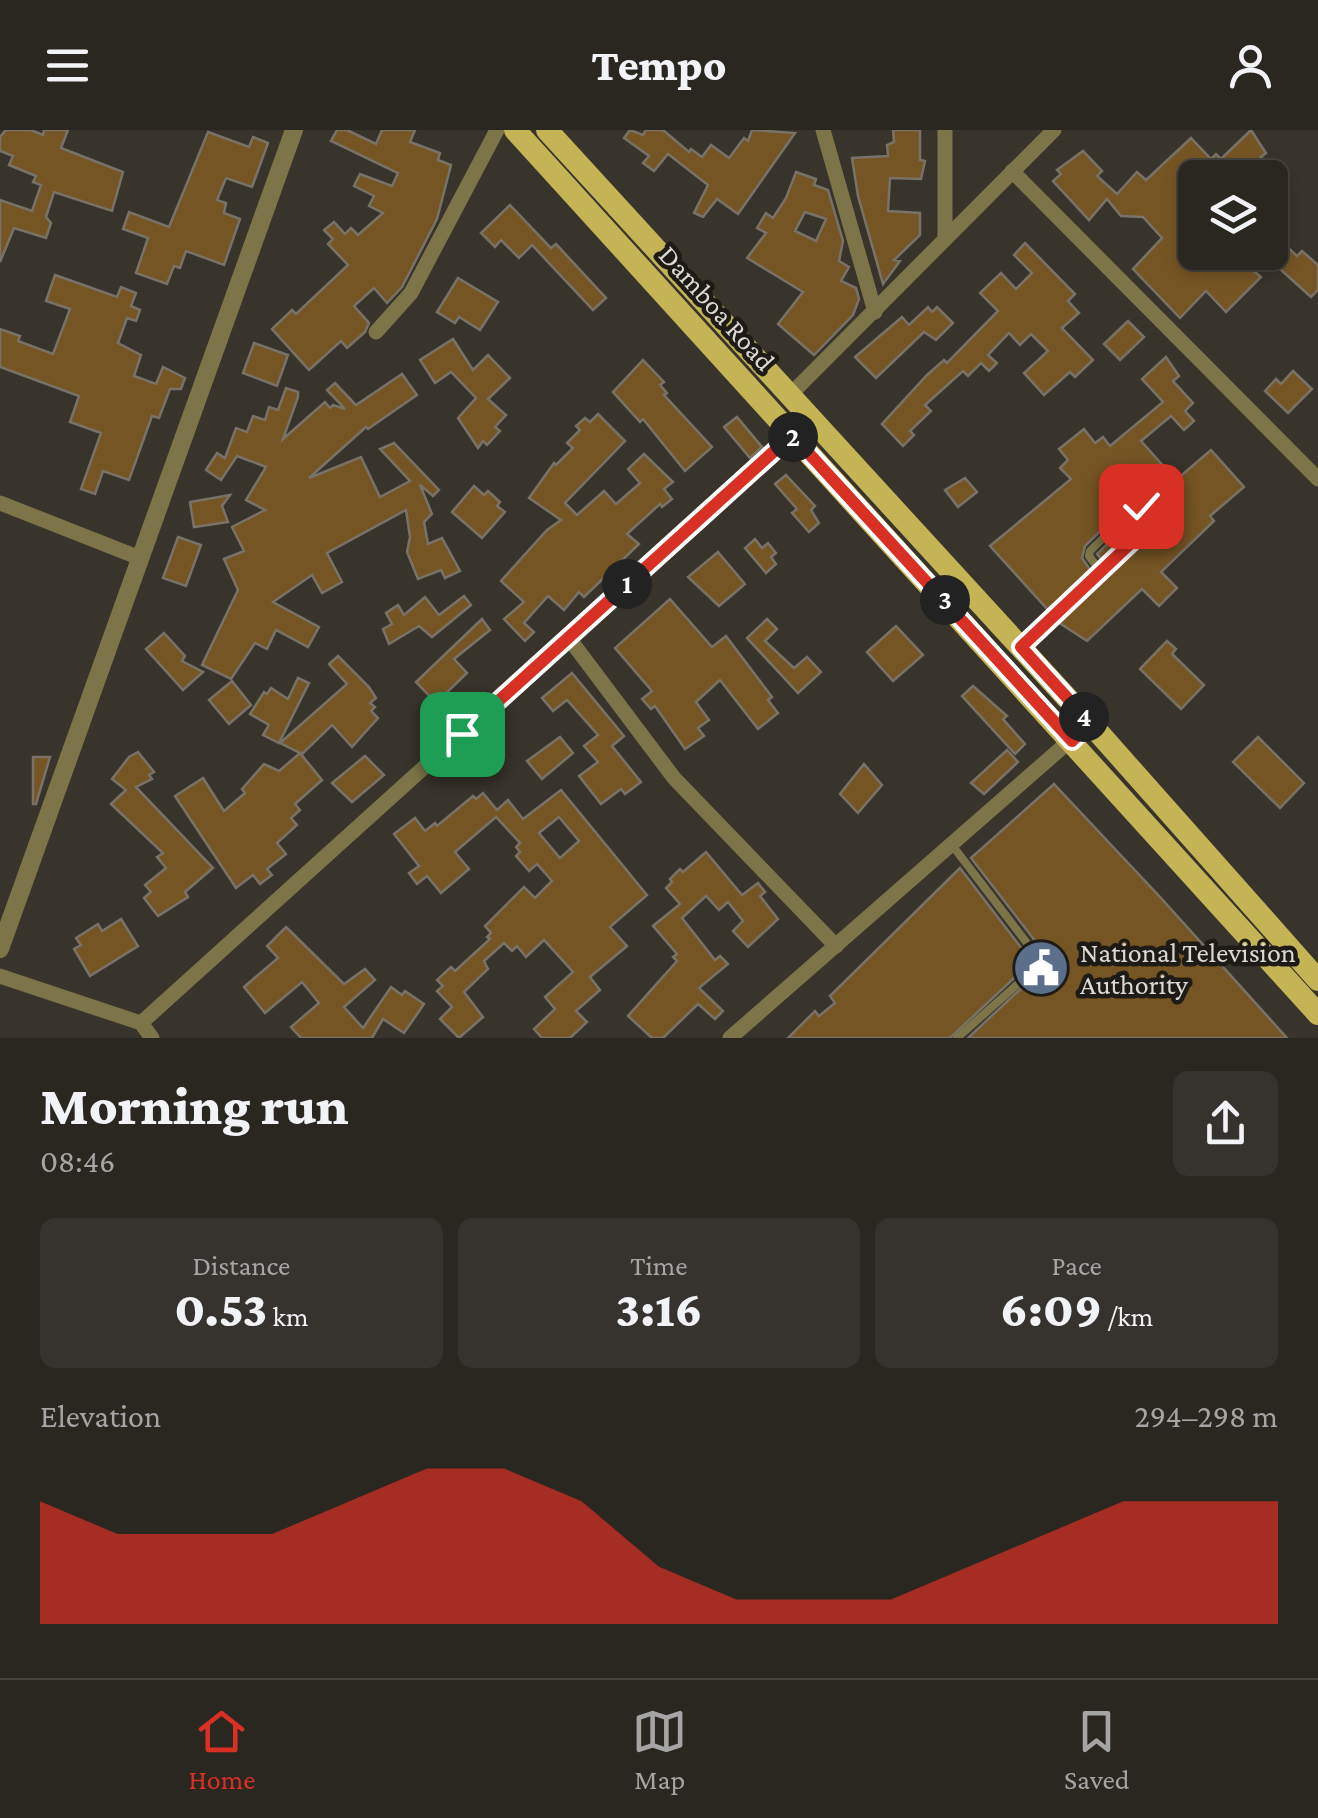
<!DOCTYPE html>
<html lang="en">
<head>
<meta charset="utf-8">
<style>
	:root { --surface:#2a2620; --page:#36322d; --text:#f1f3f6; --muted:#a5a5a5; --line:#46433e; --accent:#d93025 }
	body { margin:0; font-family:"Crimson Pro",serif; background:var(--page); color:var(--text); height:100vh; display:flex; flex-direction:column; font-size:38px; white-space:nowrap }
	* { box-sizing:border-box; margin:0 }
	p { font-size:32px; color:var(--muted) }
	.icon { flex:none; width:55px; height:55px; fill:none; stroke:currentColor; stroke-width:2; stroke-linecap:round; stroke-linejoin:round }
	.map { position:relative; height:908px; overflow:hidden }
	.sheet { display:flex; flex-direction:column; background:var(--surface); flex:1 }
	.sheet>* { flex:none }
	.controls { position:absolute; left:1178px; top:30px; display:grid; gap:20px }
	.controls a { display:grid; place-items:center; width:110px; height:110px; border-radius:15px; background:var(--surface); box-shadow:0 5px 15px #0003,0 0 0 2px var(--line); font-size:50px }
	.pin { position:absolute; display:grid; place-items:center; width:85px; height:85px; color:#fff; margin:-42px; border-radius:20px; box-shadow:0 5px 15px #0006 }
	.km { position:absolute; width:50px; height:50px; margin:-25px; border-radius:50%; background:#222; color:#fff; font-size:28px; line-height:50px; text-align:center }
	.round { display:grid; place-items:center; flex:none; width:105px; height:105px; border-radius:15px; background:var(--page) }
	.summary { display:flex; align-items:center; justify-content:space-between; height:170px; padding:0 40px }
	h1 { font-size:55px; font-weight:800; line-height:75px }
	.stats { display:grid; grid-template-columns:repeat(3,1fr); gap:15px; height:170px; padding:10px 40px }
	.stats div { display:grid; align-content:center; border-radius:15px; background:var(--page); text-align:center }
	.stats b { font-size:50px; font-weight:800 }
	.stats small { font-size:28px; font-weight:400 }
	.stats p { font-size:28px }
	.chart { height:280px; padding:20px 40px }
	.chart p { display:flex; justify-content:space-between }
	.chart svg { width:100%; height:180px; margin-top:10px; fill:var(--accent); opacity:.7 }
	header { display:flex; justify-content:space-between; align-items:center; height:130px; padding:0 40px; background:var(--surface); font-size:45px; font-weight:800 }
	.tab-bar { display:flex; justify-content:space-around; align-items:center; height:140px; border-top:2px solid var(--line); background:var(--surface); font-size:28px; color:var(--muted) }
	.tab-bar a { display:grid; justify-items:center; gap:5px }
	.tab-bar .active { color:var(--accent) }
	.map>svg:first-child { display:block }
</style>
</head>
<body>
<header><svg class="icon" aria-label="menu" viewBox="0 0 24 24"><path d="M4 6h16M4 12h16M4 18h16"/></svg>Tempo<svg class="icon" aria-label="person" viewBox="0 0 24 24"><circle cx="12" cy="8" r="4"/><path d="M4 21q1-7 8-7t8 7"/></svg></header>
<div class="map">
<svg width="1318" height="908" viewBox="0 0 1318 908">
	<rect width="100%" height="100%" fill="#38332b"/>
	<g fill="#765524" stroke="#787269" stroke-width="2.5" fill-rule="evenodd">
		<polygon points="6,0 31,0 43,5 44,0 68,0 61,18 123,42 112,81 54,62 46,87 51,93 46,108 14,98 0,132 0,70 32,81 41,55 33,52 36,46 9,35 13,26 0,21 0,7"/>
		<polygon points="337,0 347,0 376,14 382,0 415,0 410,12 440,23 438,30 451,35 437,89 402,157 387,173 374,158 354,176 369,193 365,202 347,218 341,211 309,240 272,199 292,180 296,184 348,135 328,114 333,109 324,100 334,92 345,104 351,98 358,105 383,83 369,76 374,66 354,56 360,44 392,56 398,43 331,11"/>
		<polygon points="630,0 643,5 646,0 663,0 689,22 691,19 702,27 711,15 729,28 744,8 748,11 752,0 795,3 738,84 717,69 703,87 694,83 708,55 668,24 654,41 643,33 649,26 624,8"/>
		<polygon points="893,0 920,0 920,30 925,31 921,49 890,48 888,81 920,83 920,105 894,130 900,131 883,154 858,66 852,28 888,26 887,15 894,12"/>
		<polygon points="1251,0 1266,23 1261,27 1280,48 1195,48 1195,122 1232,122 1261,147 1226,182 1206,161 1180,188 1133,139 1162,108 1143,87 1121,86 1107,69 1089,90 1053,51 1061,44 1057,40 1083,21 1102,41 1097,46 1117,64 1137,42 1146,50 1191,8 1211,29 1216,24 1221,29"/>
		<polygon points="208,2 249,17 253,7 268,13 252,57 226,48 217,70 226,73 224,83 240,89 224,135 186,121 180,138 174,136 167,154 136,143 148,108 123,99 129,82 169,97"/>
		<path d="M796,42L816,49L814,55L828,60L843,111L839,131L849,137L841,151L856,158L859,169L853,185L814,225L778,194L803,162L747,128L766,103L757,98L766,83L773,88L786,68ZM805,82L826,89L816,111L795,101Z"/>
		<polygon points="510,75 551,118 556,114 606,168 593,180 532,115 519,128 501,110 495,117 481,103"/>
		<polygon points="1270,101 1297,126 1302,121 1318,135 1318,160 1311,167 1270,130"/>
		<polygon points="1025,113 1075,164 1068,171 1079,183 1062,198 1093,230 1075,247 1070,242 1044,265 1024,243 1048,221 1031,204 1020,215 1009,203 988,225 997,233 989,241 981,233 968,246 963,241 925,275 931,281 910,301 914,305 903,316 882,294 927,245 944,230 947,233 998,181 980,163 1001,143 1016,159 1032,143 1014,125"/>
		<polygon points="55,145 117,167 121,157 136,163 131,176 140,180 136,191 127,188 118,213 141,225 134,246 156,254 163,237 185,248 181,259 170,259 159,288 152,286 129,350 103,341 95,364 81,359 101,303 70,292 79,266 0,237 0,199 20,206 18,211 53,224 70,179 46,171"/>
		<polygon points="458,148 498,172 480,200 459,187 455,193 437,182"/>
		<polygon points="928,177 932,182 937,177 953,193 936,210 924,202 876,248 855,227 902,187 909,195"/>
		<polygon points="1128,191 1144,207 1120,230 1104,214"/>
		<polygon points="453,209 473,240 488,225 510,248 488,269 506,285 495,297 500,301 487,315 483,311 478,318 458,288 476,268 451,242 435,253 420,230"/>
		<polygon points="254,213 288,225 277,256 243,243"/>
		<polygon points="1166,227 1179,246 1173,251 1193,273 1185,281 1194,291 1184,300 1171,286 1141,311 1176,350 1211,320 1244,357 1210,386 1214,391 1161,442 1177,458 1159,476 1142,459 1087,511 1058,492 1157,399 1159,388 1146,370 1132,370 1085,416 1082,428 1091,441 1048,480 990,416 1071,349 1060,338 1068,330 1059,319 1084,299 1095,313 1103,307 1110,316 1163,272 1142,249"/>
		<polygon points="643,230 664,252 660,255 667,263 664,265 712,317 685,341 643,289 640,292 613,262"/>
		<polygon points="1293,241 1312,259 1288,283 1265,261 1276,249 1281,254"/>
		<polygon points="402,244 417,265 368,299 366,297 309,348 361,327 380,367 410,351 380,319 394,313 439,360 433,366 420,355 432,384 424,392 428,414 442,408 460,441 445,448 441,440 418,449 407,422 410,407 406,380 327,423 342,452 322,463 312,445 273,472 319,497 308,517 276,500 267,519 255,513 231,549 202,535 238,460 224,429 244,421 232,397 265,380 246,370 266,337 237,326 221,350 206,340 217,323 225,328 236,298 247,302 253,286 265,290 269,277 278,280 286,258 298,262 298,267 283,309 325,272 330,278 333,275 345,279 327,260 335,253 356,275"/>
		<polygon points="598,284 625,311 565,373 577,385 604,361 616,374 640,353 628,339 644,324 673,352 664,359 672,369 662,377 660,374 627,404 639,414 584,467 579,462 564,480 548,466 524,493 534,502 525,511 504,489 524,472 501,451 547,400 561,390 529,368 554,333 556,335 573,318 567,313 580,300 576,296 585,288 590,292"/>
		<polygon points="737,287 762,317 750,328 724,297"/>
		<polygon points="786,345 815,376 811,380 819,393 809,402 792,383 797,379 775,354"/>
		<polygon points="965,348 977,362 958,377 945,360"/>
		<polygon points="474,356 484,365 488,361 500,372 497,376 505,382 482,408 452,382"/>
		<polygon points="230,365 222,376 228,392 194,397 190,372"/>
		<polygon points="1138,384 1143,391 1102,430 1097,424"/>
		<polygon points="178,407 201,415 186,456 163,448"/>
		<polygon points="755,409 762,418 768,413 776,423 771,427 776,434 766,443 745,418"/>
		<polygon points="718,422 745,454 719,476 688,447"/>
		<polygon points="464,466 471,475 432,507 419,496 389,514 383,499 392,494 386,483 398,475 404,485 425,467 439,485"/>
		<polygon points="670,469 712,517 726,506 772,567 768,570 778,583 758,599 720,550 696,572 709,590 698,598 704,606 685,619 655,576 651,579 642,569 652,561 615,518"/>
		<polygon points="482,489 490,500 454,529 467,543 436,573 416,552"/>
		<polygon points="767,489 777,499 765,511 781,526 794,538 807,527 821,542 798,563 747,508"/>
		<polygon points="896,496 923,525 893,551 867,522"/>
		<polygon points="164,503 185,526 182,531 203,542 183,560 146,519"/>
		<polygon points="1167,511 1176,519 1172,524 1204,555 1181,579 1140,539"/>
		<polygon points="338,526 369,557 376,568 370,573 375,577 371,581 378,588 352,617 332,595 302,624 280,613 347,554 329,534"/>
		<polygon points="572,543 624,606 612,616 641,652 625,664 621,659 601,674 579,646 598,632 584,616 598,605 567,570 553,581 542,568"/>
		<polygon points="298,548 309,553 279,613 263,605 269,595 250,584 264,562 267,564 271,558 288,569"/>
		<polygon points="232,551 251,575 229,594 209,570"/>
		<polygon points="973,556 1007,586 1003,589 1025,614 1015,624 962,566"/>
		<polygon points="560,607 573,623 542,649 527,631"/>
		<polygon points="1258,607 1304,653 1280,678 1233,632"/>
		<polygon points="1007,620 1018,632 984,664 971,653"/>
		<polygon points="138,622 154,642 149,645 152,649 136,657 213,738 185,762 188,767 158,786 144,768 151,762 145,755 166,738 157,727 163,723 111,674 126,660 112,649 129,627"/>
		<polygon points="300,623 322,650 295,674 300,680 291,688 297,695 277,713 286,724 267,739 272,745 260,754 253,745 236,758 175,666 203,648 224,681 245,663 242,659 264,634 279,641"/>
		<polygon points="365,626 384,645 352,672 332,653"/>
		<polygon points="33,627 50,627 36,674 33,674"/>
		<polygon points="864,634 882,655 858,683 840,664"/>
		<polygon points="1054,654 1161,768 1287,908 968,908 1043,838 1039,816 971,728"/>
		<path d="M561,660L647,765L610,797L627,816L590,847L600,860L576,881L587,892L570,908H542L534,899L555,879L545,867L573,842L544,810L526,827L517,816L512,821L504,813L484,831L488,839L464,862L483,887L459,908L440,889L452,877L437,861L443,856L437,850L451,837L455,841L490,809L487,807L491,803L485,796L524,757L535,768L552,751L537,734L529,741L516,726L520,722L516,717L520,713L496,687L455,722L469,739L441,763L427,746L417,754L409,743L419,736L394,704L415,688L425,701L435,693L437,696L473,666L476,669L483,663L497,680L508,670L523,689ZM559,687L579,711L560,728L539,703Z"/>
		<polygon points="706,722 742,765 758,753 765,762 760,766 778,789 748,817 733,801 743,791 728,772 719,780 706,766 682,788 715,830 720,826 728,834 699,858 723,881 715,889 698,874 663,908 652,908 628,886 677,831 673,827 677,824 653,796 680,774 666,758 672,752 670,749 680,739 683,742"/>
		<polygon points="960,738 1026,824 1028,835 950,908 788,908 815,881 819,886 835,873 830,866"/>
		<polygon points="121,789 138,816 90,846 74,819 81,815 76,808 98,794 102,801"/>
		<polygon points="286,797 344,854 365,839 375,850 344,877 363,898 391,857 402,865 405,861 424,874 404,903 383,889 372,908 301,908 291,897 319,873 302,852 265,883 244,857 278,828 267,816"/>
	</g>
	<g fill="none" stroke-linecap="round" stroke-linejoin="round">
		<g stroke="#7d7549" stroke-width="8">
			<path d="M1022,516C1064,475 1108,435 1151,394L1152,390L1141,375H1137L1090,421L1089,426L1101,442"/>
			<polyline points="952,715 1033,821 1036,838 957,908"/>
		</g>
		<g stroke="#7d7549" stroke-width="15">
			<polyline points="823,0 875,182"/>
			<polyline points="945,0 945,108"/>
			<polyline points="1012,41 1318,349"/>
			<polyline points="376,202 411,163 497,0"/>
			<polyline points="788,267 1054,0"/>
			<polyline points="0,373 140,428"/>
			<polyline points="568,507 674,648 836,816"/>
			<polyline points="0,846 141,893 152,908"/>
			<polyline points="141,893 792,305"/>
			<polyline points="730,908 1090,593"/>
		</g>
		<polyline stroke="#7d7549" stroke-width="18" points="0,819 294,0"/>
		<g stroke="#c5b456" stroke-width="22">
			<polyline points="515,0 1318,884"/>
			<polyline points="547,0 1090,593 1318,850"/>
		</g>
	</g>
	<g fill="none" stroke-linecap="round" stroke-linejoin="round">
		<g stroke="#fff" stroke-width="20">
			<polyline id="route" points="462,604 792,305 1072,611 1090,593 1021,517 1151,394 1152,390 1141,376"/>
		</g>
		<use href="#route" stroke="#d93025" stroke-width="12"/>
	</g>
	<defs>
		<g id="civic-disc" transform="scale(2.875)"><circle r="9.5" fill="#5c6f8a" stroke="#1e1b17"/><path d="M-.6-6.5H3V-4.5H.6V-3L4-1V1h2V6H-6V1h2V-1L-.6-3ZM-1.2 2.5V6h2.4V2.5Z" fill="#fff"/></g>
	</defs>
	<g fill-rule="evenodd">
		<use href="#civic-disc" x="1041" y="838"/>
	</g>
	<g text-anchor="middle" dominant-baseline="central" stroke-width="9" stroke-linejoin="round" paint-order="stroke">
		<g font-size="28" fill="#dcd8d4" stroke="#1e1b17">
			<text transform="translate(717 178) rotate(48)">Damboa Road</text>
		</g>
		<g font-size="28" fill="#dcd8d4" stroke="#1e1b17" text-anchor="start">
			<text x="1080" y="822">National Television<tspan x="1080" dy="32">Authority</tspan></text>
		</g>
	</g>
</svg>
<div class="controls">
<a><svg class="icon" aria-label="layers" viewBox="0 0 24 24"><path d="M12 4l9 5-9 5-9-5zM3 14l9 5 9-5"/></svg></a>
</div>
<div class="pin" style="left:462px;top:604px;background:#1e9e55"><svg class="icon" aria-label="arrive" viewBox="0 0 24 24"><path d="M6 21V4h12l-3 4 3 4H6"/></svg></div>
<div class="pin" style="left:1141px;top:376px;background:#d93025"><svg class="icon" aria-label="check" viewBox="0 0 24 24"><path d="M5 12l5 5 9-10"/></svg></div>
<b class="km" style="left:627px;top:454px">1</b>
<b class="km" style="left:793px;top:307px">2</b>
<b class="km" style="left:945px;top:470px">3</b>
<b class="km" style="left:1084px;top:587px">4</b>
</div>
<section class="sheet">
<div class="summary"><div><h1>Morning run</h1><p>08:46</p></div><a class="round"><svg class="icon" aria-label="share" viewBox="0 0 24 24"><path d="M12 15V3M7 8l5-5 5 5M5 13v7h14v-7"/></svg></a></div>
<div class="stats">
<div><p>Distance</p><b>0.53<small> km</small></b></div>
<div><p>Time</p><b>3:16</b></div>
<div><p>Pace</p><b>6:09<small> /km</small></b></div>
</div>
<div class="chart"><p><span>Elevation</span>294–298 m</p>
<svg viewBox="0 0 160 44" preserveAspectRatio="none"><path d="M0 44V14L10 22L20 22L30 22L40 14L50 6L60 6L70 14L80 30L90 38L100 38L110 38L120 30L130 22L140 14L150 14L160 14V44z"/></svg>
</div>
</section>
<nav class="tab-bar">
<a class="active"><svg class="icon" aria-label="home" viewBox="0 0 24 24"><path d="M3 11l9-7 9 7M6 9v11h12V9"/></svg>Home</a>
<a><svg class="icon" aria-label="map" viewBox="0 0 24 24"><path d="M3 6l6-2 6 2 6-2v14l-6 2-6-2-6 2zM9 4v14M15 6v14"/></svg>Map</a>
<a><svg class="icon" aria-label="saved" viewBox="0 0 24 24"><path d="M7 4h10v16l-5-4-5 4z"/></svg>Saved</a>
</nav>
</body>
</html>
